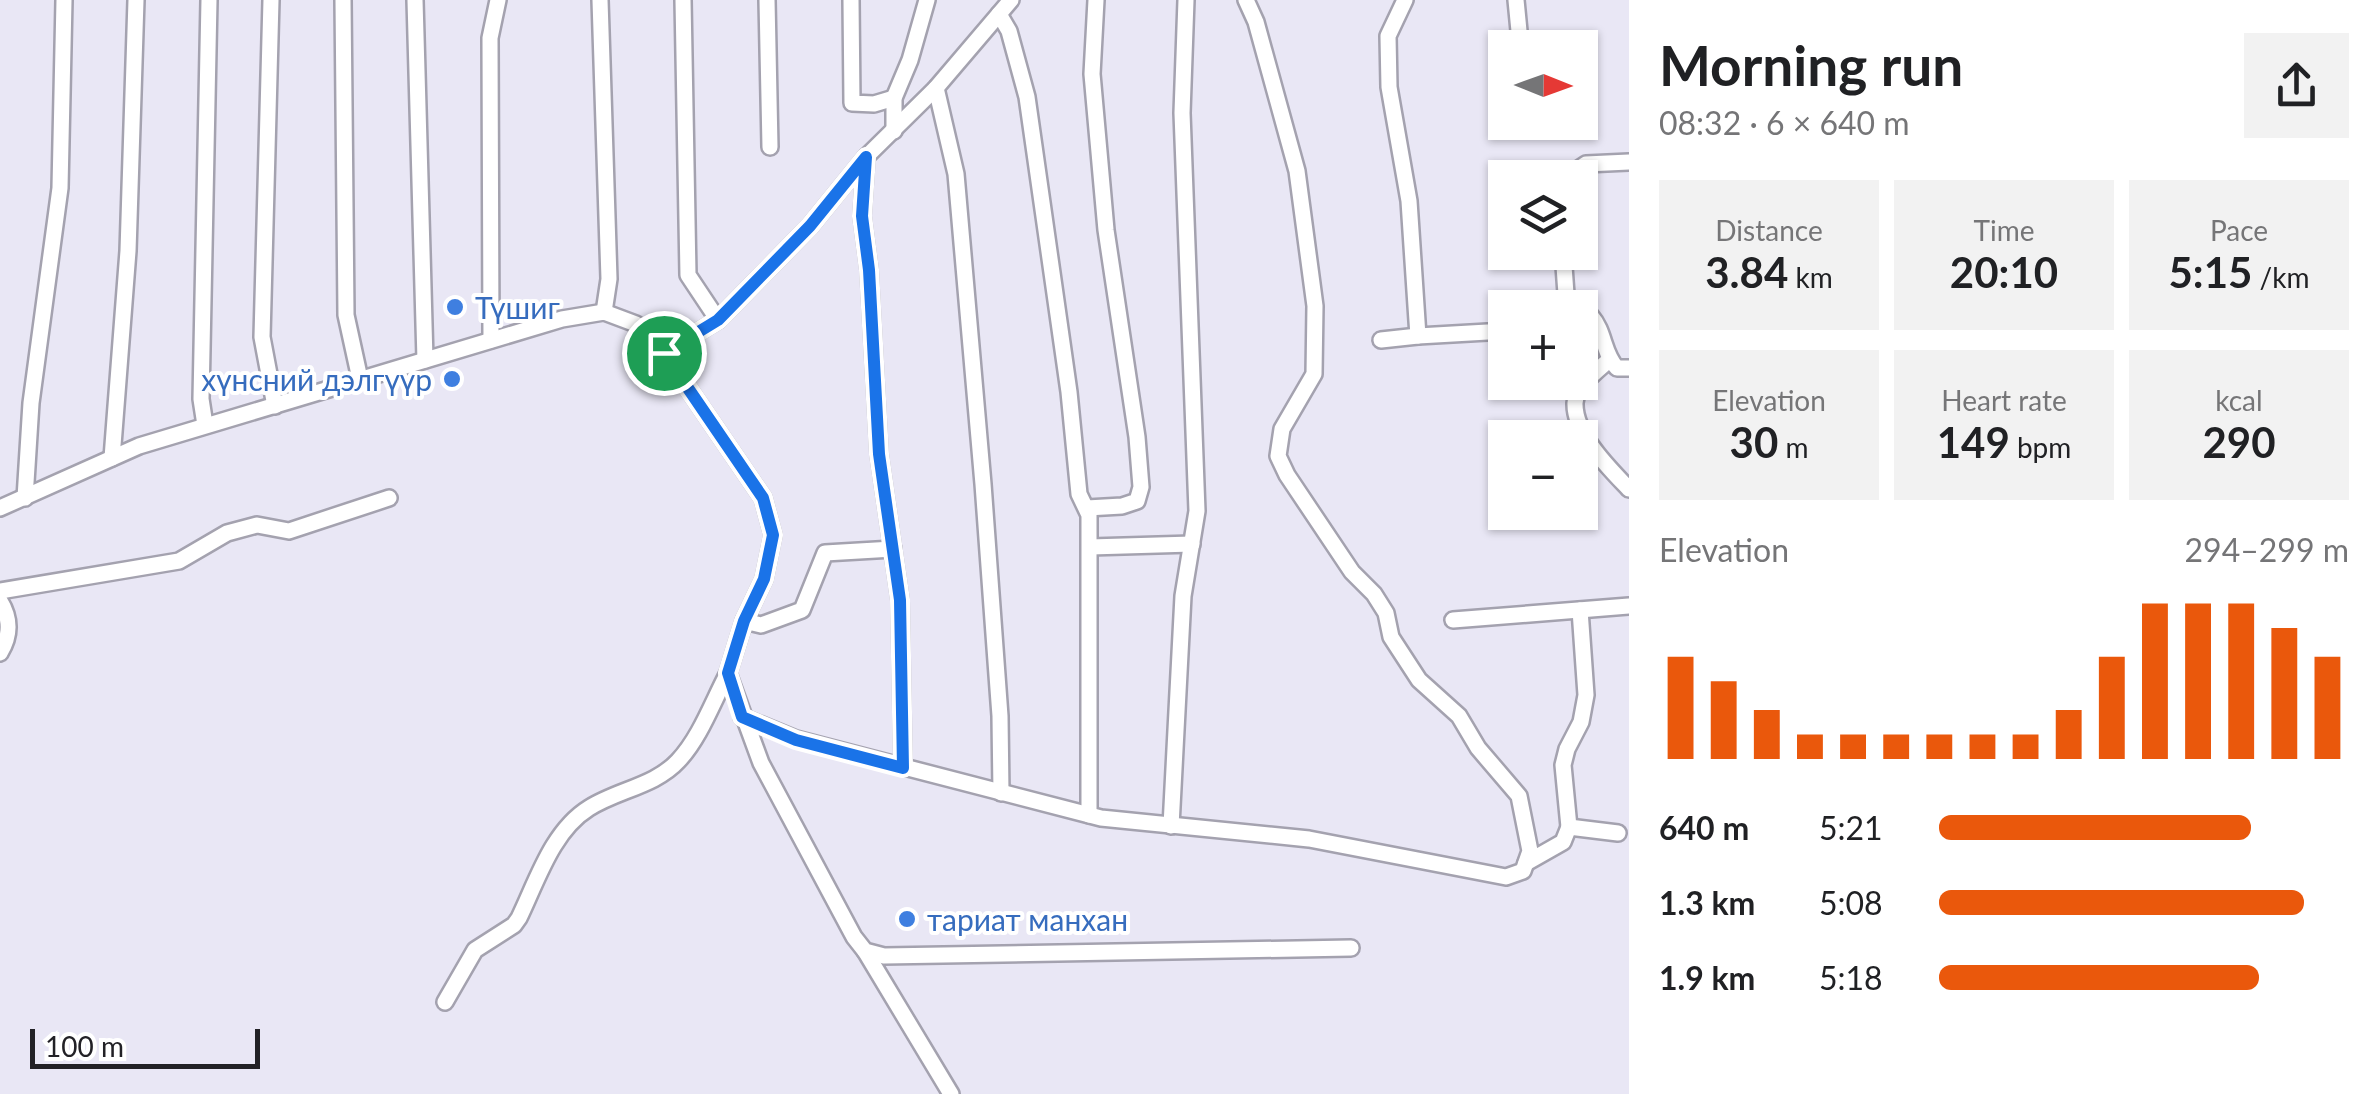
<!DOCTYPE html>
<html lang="en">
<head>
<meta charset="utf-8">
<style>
	:root { --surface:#fff; --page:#f2f2f2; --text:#202124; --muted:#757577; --accent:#ea580c }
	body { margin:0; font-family:Lato,sans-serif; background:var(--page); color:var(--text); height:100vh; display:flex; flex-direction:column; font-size:38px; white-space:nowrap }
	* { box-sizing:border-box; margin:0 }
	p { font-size:32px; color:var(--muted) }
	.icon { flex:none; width:55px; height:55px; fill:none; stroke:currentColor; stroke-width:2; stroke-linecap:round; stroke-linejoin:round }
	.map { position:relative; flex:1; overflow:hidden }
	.drawer { display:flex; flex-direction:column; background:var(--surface); width:750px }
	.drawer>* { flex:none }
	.needle { width:65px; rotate:91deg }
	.buttons { position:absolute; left:1488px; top:30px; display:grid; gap:20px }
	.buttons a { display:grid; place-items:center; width:110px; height:110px; border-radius:0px; background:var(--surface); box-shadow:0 2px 8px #0004; font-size:50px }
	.scale { position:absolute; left:30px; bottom:25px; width:230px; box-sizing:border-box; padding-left:10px; border:5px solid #222126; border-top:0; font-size:28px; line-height:35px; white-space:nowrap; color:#222126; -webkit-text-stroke:8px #fff; paint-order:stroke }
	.pin { position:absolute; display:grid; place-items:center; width:85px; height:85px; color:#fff; margin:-42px; border:5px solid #fff; border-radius:50%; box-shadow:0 2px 10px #0007 }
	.round { display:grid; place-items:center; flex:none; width:105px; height:105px; border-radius:0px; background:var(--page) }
	.head { display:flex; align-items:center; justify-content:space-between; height:170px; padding:0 30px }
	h1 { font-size:55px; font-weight:700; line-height:75px }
	.stats { display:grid; grid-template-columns:repeat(3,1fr); gap:15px; height:170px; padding:10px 30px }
	.stats div { display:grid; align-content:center; border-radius:0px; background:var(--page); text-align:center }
	.stats b { font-size:42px; font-weight:700 }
	.stats small { font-size:28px; font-weight:400 }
	.stats p { font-size:28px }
	.chart { height:280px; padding:20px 30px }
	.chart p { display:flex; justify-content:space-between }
	.chart svg { width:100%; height:180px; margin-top:10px; stroke:var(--accent); stroke-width:6 }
	ul { padding:0 30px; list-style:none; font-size:32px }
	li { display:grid; grid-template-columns:160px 120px 1fr; align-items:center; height:75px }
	li i { height:25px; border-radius:12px; background:var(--accent) }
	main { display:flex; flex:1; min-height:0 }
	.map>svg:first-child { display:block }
</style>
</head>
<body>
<main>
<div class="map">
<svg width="1629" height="1094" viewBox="0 0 1629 1094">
	<rect width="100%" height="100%" fill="#e9e7f5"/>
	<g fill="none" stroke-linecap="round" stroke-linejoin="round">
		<g stroke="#a4a2af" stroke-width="20">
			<g id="minor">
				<polyline points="271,0 262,337 275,406"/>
				<polyline points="343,0 346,315 360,379"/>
				<polyline points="415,0 425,360"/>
				<polyline points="600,0 609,279 604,312"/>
				<polyline points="683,0 688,275 718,320"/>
				<polyline points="767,0 770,147"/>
				<polyline points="851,0 852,103 874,104 894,98"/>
				<polyline points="1405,0 1388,36 1389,87 1409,201 1418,336 1505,331"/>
				<polyline points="1516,0 1519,31"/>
				<polyline points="999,14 1009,31 1027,97 1069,392 1079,494 1089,515 1089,815"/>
				<polyline points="936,88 956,174 983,484 1000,716 1001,793"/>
				<polyline points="894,131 894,98 910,60 927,0"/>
				<polyline points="866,157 862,216 869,270 879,454 900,600 903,767"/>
				<polyline points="1565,178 1586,164 1629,162"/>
				<polyline points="1563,252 1567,308"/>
				<path d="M1580,317L1591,316C1605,332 1603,354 1617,368H1629"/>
				<polyline points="491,340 490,38 498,0"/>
				<polyline points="1381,340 1418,336"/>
				<polyline points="664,353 718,320 810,226 866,157 936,88 1011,0"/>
				<path d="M1609,360C1597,371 1576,386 1575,403C1574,434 1609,468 1629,489"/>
				<polyline points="205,425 201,399 209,0"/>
				<polyline points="112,458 128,251 136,0"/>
				<polyline points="25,498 31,403 60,188 64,0"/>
				<polyline points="0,508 139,446 562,319 604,312 636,324 664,353 763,498 773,535 764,579 744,621 728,673 761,763 854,937 865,951 884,956 1351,948"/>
				<polyline points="1087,508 1122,506 1137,501 1141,487 1137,437 1106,230 1092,74 1096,0"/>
				<polyline points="1090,547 1192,544"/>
				<polyline points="0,591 179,561 227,533 257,525 289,531 389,498"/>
				<path d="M0,601C11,619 11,635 0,653"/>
				<polyline points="1580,610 1586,695 1581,722 1567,749 1563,765 1569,827 1618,833"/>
				<polyline points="1453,620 1629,606"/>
				<polyline points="744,621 761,625 802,610 825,553 893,549"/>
				<polyline points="742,717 796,739 1101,818 1309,839 1506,877 1523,871 1530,851 1519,796 1478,748 1459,716 1419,680 1391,637 1386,613 1374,594 1352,572 1287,475 1278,456 1282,429 1314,374 1315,306 1297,171 1256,22 1246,0"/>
				<polyline points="1171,826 1183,596 1197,511 1182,113 1186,0"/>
				<polyline points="1526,863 1563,842 1569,827"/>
				<polyline points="865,951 951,1094"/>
				<path d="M445,1002L475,950L514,925L519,918C537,881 552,831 589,808C617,790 655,786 678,761C700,738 713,701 728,673"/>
			</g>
		</g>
		<use href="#minor" stroke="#fff" stroke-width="15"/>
	</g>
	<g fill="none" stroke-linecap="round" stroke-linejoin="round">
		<g stroke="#fff" stroke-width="20">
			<polygon id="route" points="866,157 862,216 869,270 879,454 900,600 903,768 796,740 742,717 728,673 744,621 764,579 773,535 763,498 664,353 718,320 810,226"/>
		</g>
		<use href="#route" stroke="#1a73e8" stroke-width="12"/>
	</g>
	<g fill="#3f7fe0" stroke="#fff" stroke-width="4">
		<circle cx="455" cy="307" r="10"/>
		<circle cx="452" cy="379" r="10"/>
		<circle cx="907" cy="919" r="10"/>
	</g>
	<g text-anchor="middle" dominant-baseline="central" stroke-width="8" stroke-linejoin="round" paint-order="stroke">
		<g font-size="30" fill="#366cbe" stroke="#fff" text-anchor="start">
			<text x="475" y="307">Түшиг</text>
			<text x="432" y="379" text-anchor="end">хүнсний дэлгүүр</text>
			<text x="927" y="919">тариат манхан</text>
		</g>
	</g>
</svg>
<div class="buttons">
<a><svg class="needle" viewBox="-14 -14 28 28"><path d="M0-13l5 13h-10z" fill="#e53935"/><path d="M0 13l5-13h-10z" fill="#757577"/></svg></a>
<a><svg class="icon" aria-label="layers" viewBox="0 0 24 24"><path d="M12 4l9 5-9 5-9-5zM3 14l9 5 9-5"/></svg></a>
<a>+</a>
<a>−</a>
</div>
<div class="scale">100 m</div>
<div class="pin" style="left:664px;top:353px;background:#1e9e55"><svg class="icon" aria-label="arrive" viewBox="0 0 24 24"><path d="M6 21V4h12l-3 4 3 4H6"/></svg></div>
</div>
<section class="drawer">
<div class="head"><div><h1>Morning run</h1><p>08:32 · 6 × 640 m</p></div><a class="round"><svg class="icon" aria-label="share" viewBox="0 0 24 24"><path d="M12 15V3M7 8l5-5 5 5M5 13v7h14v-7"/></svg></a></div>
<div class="stats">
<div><p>Distance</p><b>3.84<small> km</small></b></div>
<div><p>Time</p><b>20:10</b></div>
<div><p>Pace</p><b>5:15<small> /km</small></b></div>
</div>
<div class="stats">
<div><p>Elevation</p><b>30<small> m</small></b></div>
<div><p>Heart rate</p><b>149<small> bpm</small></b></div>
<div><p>kcal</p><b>290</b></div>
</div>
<div class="chart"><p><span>Elevation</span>294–299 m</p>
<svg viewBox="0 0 160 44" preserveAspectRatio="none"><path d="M5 44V19M15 44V25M25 44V32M35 44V38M45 44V38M55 44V38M65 44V38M75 44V38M85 44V38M95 44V32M105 44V19M115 44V6M125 44V6M135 44V6M145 44V12M155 44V19"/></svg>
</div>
<ul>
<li><b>640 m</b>5:21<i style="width:76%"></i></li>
<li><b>1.3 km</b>5:08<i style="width:89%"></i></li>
<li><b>1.9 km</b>5:18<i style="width:78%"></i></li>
</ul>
</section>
</main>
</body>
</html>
